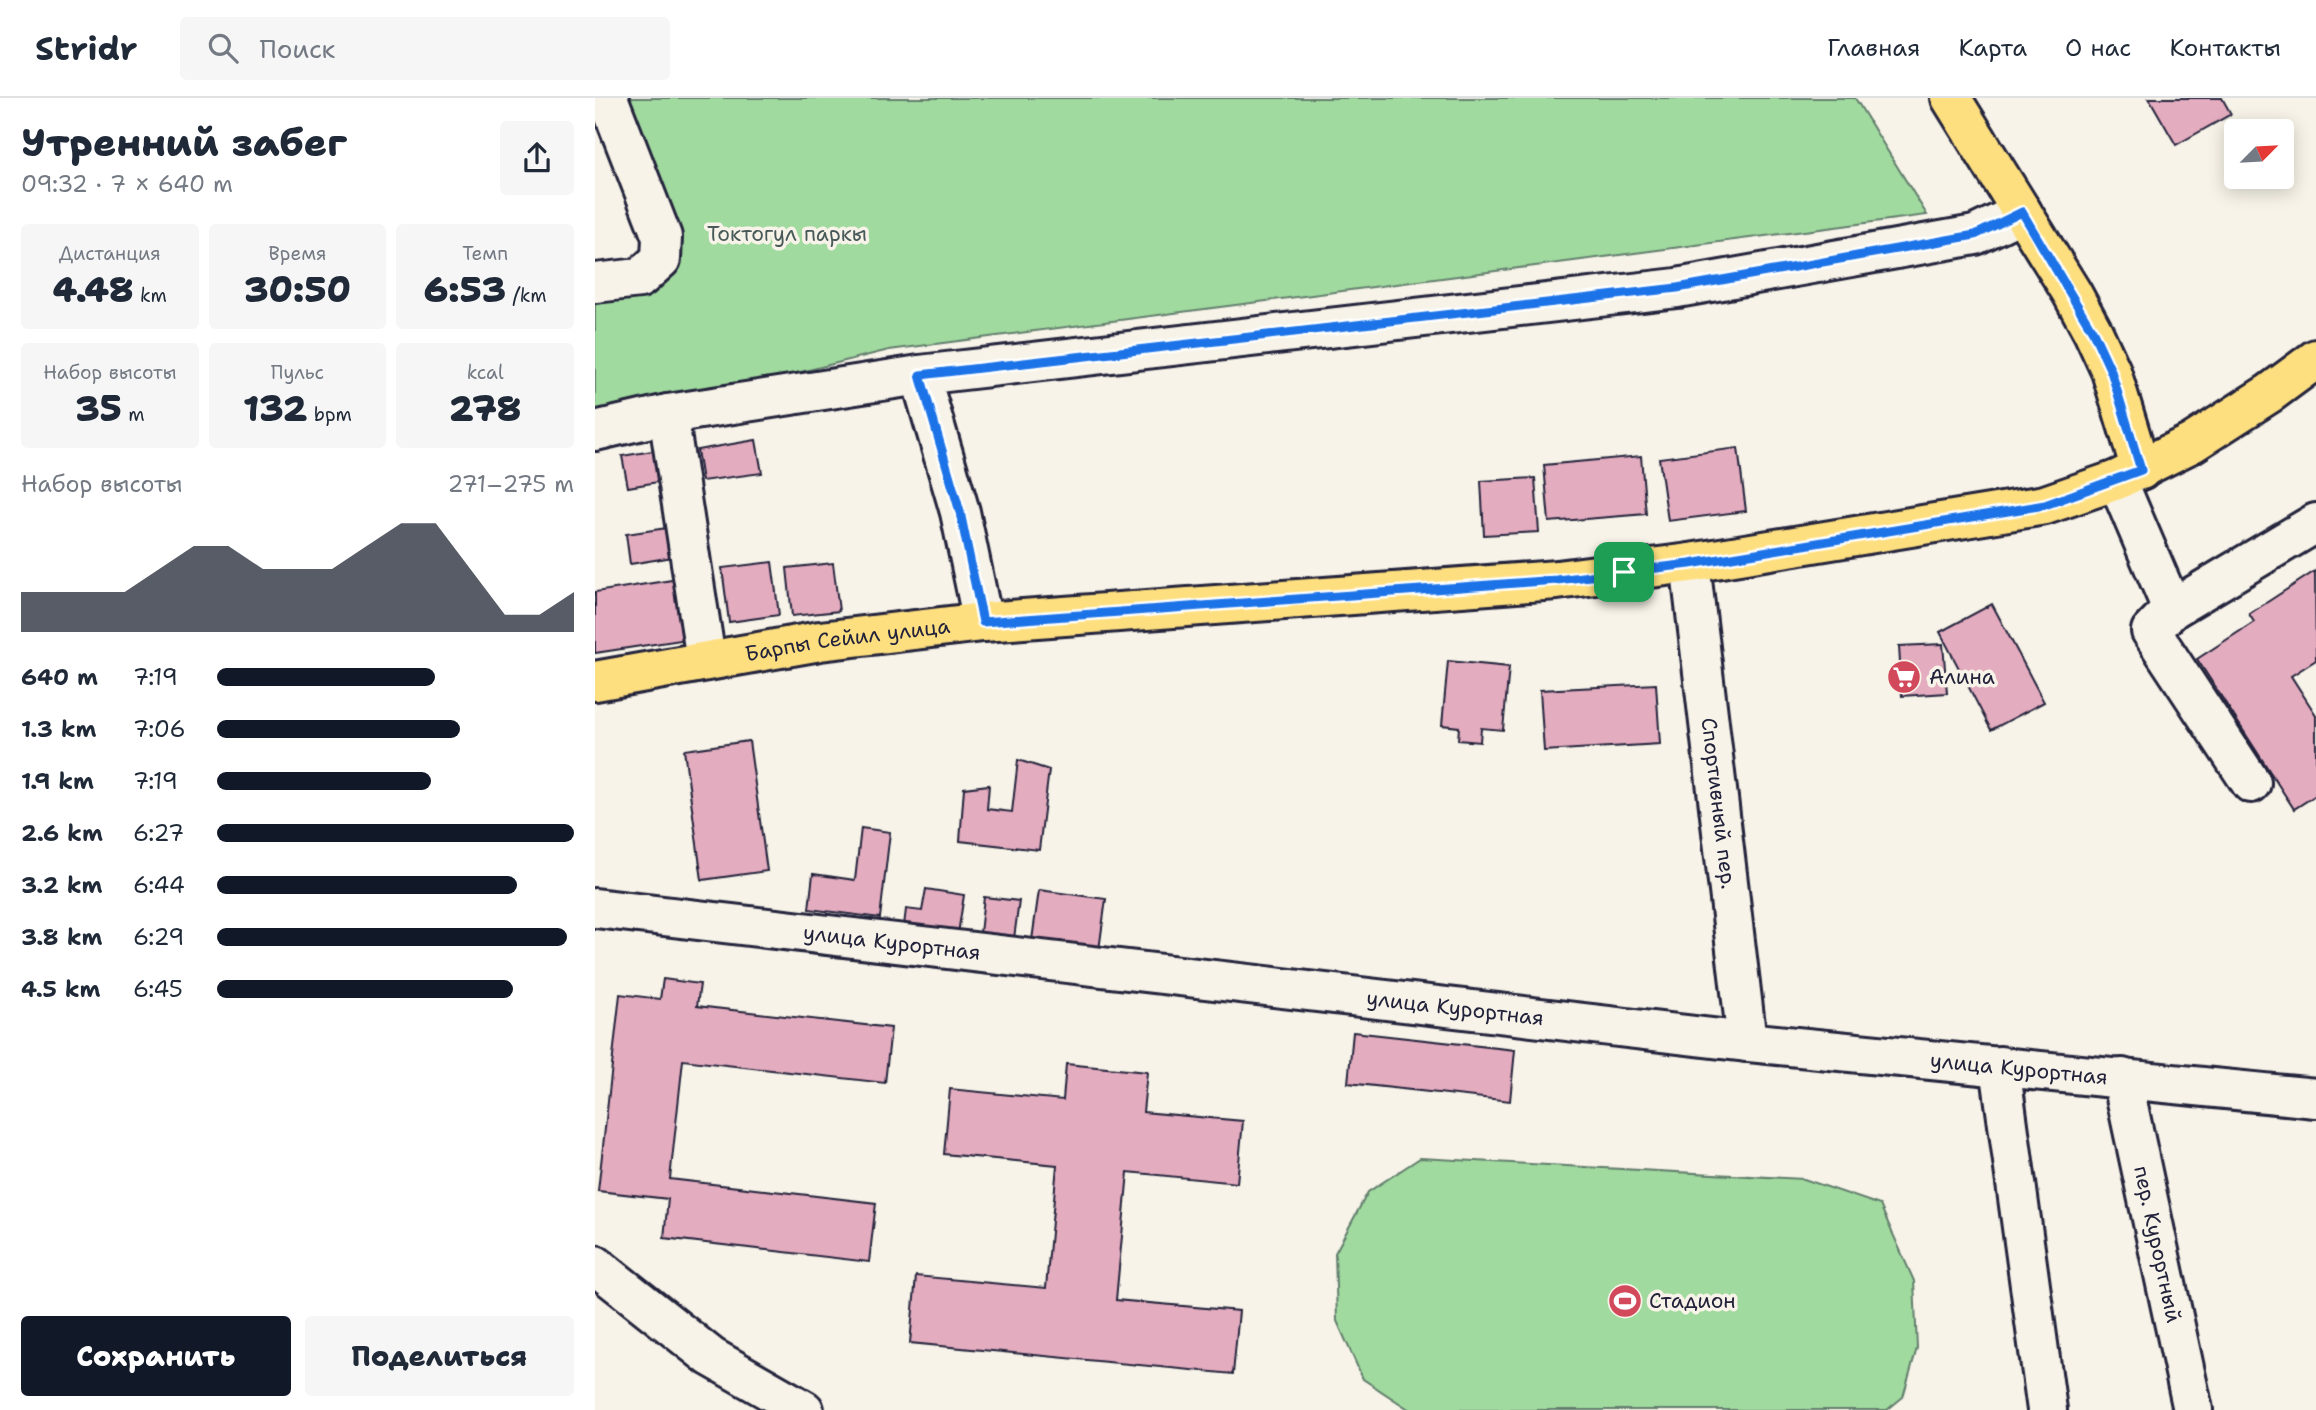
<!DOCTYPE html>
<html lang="ru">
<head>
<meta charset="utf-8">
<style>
	:root { --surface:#fff; --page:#f6f6f7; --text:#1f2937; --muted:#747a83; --line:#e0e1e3; --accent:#111827 }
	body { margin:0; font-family:"Shantell Sans",sans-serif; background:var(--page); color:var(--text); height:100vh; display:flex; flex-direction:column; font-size:26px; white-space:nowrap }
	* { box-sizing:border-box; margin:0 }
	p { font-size:23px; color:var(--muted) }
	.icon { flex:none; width:38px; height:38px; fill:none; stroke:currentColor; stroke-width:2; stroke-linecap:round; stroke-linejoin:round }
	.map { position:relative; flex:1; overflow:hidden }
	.panel { display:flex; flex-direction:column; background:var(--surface); width:595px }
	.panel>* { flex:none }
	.needle { width:46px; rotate:66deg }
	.controls { position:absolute; left:1629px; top:21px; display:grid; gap:14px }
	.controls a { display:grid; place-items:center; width:70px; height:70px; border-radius:7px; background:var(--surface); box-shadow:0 4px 18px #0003; font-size:35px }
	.pin { position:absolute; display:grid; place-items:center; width:60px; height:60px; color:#fff; margin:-30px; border-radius:14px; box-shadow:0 4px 10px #0006 }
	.round { display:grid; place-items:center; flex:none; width:74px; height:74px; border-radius:7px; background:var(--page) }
	.summary { display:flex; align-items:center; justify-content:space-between; height:119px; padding:0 21px }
	h1 { font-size:38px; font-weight:800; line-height:52px }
	.figures { display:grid; grid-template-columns:repeat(3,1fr); gap:10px; height:119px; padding:7px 21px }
	.figures div { display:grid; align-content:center; border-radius:7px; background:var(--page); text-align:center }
	.figures b { font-size:35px; font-weight:800 }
	.figures small { font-size:19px; font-weight:400 }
	.figures p { font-size:19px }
	.chart { height:196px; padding:14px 21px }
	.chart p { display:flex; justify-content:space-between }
	.chart svg { width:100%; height:126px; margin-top:7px; fill:var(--accent); opacity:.7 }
	.cta { display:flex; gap:14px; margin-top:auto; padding:14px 21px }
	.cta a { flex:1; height:80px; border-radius:7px; background:var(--accent); color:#fff; font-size:28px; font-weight:800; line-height:80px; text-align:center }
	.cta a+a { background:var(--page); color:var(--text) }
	ul { padding:0 21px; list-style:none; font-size:23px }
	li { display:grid; grid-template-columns:112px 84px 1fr; align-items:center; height:52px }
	li i { height:18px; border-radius:9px; background:var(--accent) }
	header { display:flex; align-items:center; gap:42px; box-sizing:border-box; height:98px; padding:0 35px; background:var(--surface); border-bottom:2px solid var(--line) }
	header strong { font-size:33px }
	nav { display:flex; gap:38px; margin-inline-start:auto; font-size:24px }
	.search { width:490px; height:63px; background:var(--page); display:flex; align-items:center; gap:18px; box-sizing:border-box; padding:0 24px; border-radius:7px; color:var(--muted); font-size:26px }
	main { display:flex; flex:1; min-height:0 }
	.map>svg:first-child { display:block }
</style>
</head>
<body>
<header>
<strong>Stridr</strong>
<div class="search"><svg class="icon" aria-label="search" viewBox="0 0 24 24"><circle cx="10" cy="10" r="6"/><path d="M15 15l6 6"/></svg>Поиск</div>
<nav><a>Главная</a><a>Карта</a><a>О нас</a><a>Контакты</a></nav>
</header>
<main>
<section class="panel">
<div class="summary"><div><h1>Утренний забег</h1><p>09:32 · 7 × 640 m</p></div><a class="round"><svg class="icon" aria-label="share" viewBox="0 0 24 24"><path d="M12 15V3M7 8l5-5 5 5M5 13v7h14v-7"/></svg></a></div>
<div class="figures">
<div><p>Дистанция</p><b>4.48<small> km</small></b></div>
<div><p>Время</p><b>30:50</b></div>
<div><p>Темп</p><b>6:53<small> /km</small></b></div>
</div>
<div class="figures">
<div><p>Набор высоты</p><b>35<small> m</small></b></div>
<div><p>Пульс</p><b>132<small> bpm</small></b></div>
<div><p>kcal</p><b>278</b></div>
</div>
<div class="chart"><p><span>Набор высоты</span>271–275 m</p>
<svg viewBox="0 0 160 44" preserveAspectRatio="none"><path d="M0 44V30L10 30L20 30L30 30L40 22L50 14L60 14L70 22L80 22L90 22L100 14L110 6L120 6L130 22L140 38L150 38L160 30V44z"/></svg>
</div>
<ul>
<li><b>640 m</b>7:19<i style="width:61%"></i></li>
<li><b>1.3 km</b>7:06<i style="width:68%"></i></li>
<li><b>1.9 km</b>7:19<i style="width:60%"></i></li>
<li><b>2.6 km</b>6:27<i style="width:100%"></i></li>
<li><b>3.2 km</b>6:44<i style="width:84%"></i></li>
<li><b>3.8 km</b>6:29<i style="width:98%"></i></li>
<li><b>4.5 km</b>6:45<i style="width:83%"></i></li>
</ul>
<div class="cta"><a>Сохранить</a><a>Поделиться</a></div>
</section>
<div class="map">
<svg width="1721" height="1312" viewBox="0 0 1721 1312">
	<rect width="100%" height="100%" fill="#f7f3e8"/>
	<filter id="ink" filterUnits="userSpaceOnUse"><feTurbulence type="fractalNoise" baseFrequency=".0143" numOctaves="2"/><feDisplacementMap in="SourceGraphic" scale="14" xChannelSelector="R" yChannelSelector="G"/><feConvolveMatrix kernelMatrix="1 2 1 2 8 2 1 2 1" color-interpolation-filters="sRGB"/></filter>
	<g filter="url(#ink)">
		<g fill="#a1da9f" stroke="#627e6d" stroke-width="2">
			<polygon points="12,0 1260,0 1332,117 294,252 0,325 0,178 58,166"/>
			<polygon points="825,1060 1209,1081 1285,1107 1319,1183 1322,1250 1308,1299 1292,1312 815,1312 768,1281 742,1223 740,1155 773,1094"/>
		</g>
		<g fill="#e4acbf" stroke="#22223b" stroke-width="2">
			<polygon points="1554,0 1627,0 1636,16 1581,47"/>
			<polygon points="161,342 167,375 107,383 102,352"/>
			<polygon points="1143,350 1151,413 1073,423 1064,360"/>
			<polygon points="64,352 69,383 33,389 27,358"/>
			<polygon points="1046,358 1051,416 954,424 949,367"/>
			<polygon points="940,380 944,434 889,437 886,383"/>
			<polygon points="79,429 84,458 35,466 31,436"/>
			<polygon points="177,464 184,517 134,524 127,470"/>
			<polygon points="238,465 244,513 197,518 192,470"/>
			<polygon points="1720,473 1721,562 1696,578 1721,617 1721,697 1699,711 1602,561 1659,524 1654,516"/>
			<polygon points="90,480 99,540 0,555 0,494"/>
			<polygon points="1397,506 1449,604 1396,632 1345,534"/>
			<polygon points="1348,546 1352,595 1307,598 1304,548"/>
			<polygon points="853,563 914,569 908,632 886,630 885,644 863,642 864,629 847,627"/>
			<polygon points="1061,586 1065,646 949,653 945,592"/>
			<polygon points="154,643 172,773 107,782 89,652"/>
			<polygon points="423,662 454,672 444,752 365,743 369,690 394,687 392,711 417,714"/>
			<polygon points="266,730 295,734 285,820 214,811 218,776 260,782"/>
			<polygon points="331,791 369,797 363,836 309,828 311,811 327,813"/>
			<polygon points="444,792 511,801 504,852 437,842"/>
			<polygon points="389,799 424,803 418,848 384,844"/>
			<polygon points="68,881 105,886 102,908 296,930 290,985 88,962 75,1081 281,1105 274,1164 69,1140 73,1101 3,1093 25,896 65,901"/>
			<polygon points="758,934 920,952 915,1003 753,985"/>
			<polygon points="471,966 552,974 548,1014 648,1023 642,1085 533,1074 521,1202 644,1213 638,1276 315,1245 321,1178 451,1190 462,1067 349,1056 355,991 468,1002"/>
		</g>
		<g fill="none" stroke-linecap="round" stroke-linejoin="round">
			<g stroke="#22223b" stroke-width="44">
				<g id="minor">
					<polyline points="0,185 45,180 66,161 67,139 13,0"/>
					<polyline points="325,277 1082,190 1380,137 1427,114"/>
					<polyline points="73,316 111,562"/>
					<polyline points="0,333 73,316 325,277 365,414 388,524"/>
					<polyline points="1522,382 1577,511 1556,533 1656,685"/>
					<path id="s1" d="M1095,465L1152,944"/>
					<polyline points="1577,511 1721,425"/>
					<path id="s2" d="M0,810L1152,944L1721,1000"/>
					<polyline points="1405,968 1452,1312"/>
					<path id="s3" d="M1527,980L1598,1312"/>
					<polyline points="0,1167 116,1259 209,1312"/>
				</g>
			</g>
			<g stroke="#22223b" stroke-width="44">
				<g id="major">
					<polyline points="1356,0 1477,195 1498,234 1516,273 1546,372"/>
					<path id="s4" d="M0,583L225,543L388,524L962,482L1095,465L1450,407L1522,382L1597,345L1675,295L1721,261"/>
				</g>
			</g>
			<use href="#minor" stroke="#f7f3e8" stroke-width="38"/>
			<use href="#major" stroke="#fedf80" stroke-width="38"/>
		</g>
	</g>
	<g fill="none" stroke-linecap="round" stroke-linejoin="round" filter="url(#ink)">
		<g stroke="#fff" stroke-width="14">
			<polygon id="route" points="1427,114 1498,234 1516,273 1546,372 1450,407 1095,466 962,482 388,524 365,414 325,277 1082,190 1380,137"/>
		</g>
		<use href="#route" stroke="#1a73e8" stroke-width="9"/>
	</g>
	<defs>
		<g id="supermarket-disc" transform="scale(1.75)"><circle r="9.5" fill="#d1495b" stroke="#f7f3e8"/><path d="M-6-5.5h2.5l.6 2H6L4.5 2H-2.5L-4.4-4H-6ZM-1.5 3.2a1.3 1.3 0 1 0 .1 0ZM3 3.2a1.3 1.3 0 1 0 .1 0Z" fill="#fff"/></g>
		<g id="stadium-disc" transform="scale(1.75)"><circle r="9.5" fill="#d1495b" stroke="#f7f3e8"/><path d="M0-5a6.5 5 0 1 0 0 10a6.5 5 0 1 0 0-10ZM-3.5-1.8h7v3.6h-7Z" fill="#fff"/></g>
	</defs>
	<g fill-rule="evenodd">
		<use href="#supermarket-disc" x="1309" y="579"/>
		<use href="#stadium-disc" x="1030" y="1203"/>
	</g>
	<g text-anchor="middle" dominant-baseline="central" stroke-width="7" stroke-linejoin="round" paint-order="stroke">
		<g font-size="21" fill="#485959" stroke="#f7f3e8">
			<text x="192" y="136">Токтогул паркы</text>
		</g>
		<g font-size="21" fill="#22223b" stroke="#f7f3e8">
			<text stroke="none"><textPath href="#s4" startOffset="256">Барпы Сейил улица</textPath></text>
			<text stroke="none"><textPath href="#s1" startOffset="242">Спортивный пер.</textPath></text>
			<text stroke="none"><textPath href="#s2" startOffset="299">улица Курортная</textPath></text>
			<text stroke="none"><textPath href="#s2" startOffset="866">улица Курортная</textPath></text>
			<text stroke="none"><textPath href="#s2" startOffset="1433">улица Курортная</textPath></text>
			<text stroke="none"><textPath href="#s3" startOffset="170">пер. Курортный</textPath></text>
		</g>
		<g font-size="21" fill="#22223b" stroke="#f7f3e8" text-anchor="start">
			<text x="1334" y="579">Алина</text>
			<text x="1054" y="1203">Стадион</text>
		</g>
	</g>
</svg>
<div class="controls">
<a><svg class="needle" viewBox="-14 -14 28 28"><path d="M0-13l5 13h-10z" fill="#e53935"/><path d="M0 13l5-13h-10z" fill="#747a83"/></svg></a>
</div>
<div class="pin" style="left:1029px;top:474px;background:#1e9e55"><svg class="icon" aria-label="arrive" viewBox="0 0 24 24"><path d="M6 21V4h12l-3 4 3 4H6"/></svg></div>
</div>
</main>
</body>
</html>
